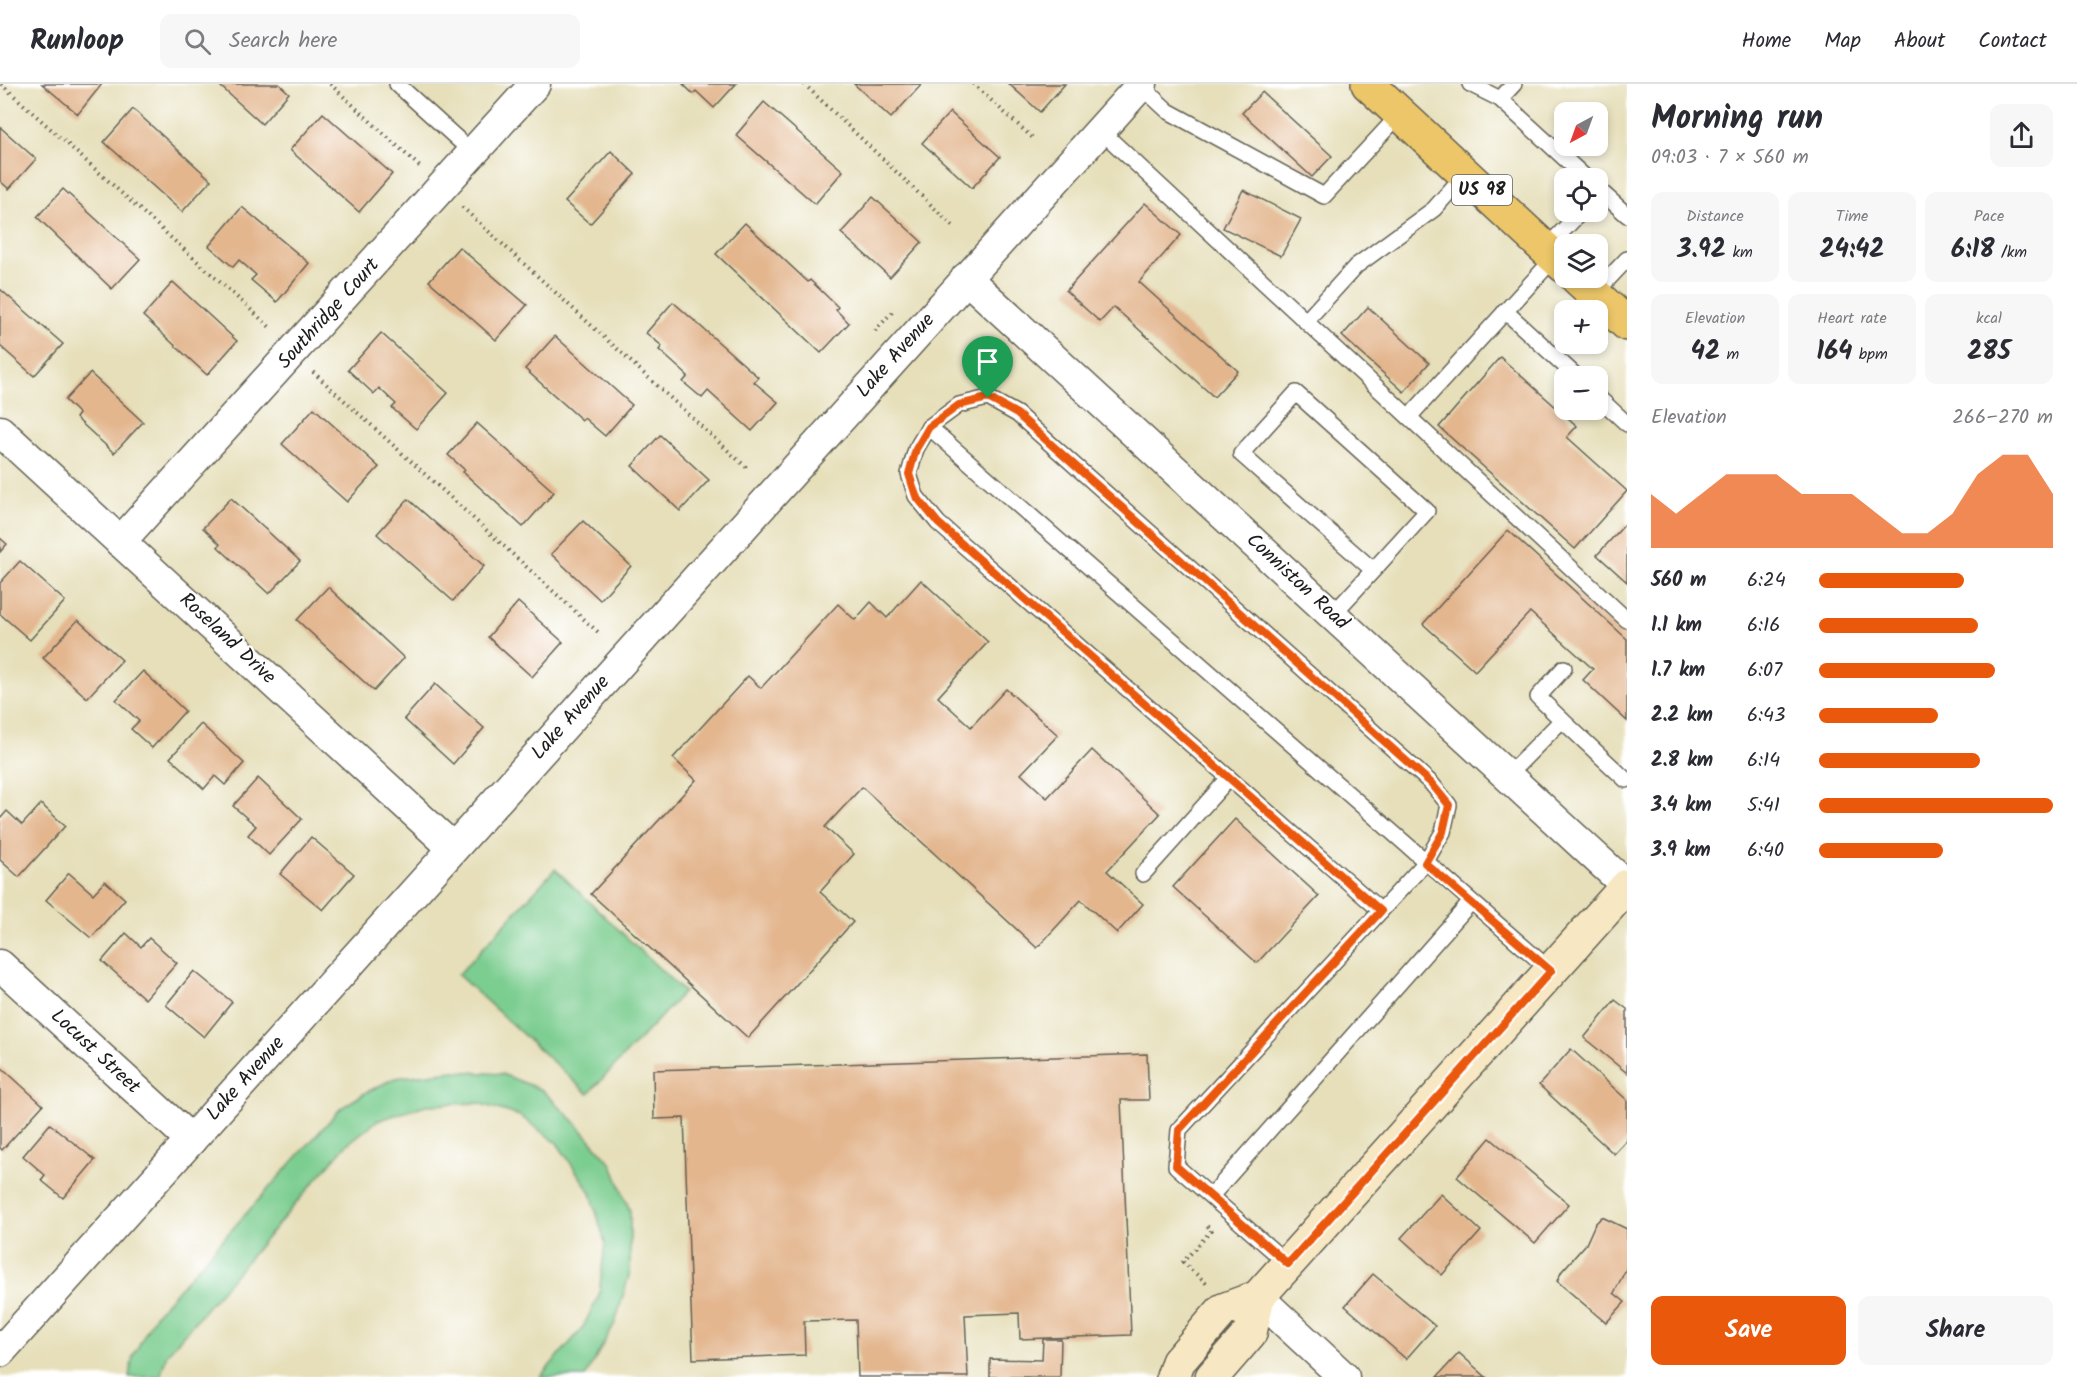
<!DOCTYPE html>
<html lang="en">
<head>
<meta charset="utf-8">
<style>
	:root { --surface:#fff; --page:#f7f7f7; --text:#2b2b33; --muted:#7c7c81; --line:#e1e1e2; --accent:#ea580c }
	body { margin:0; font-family:Kalam,sans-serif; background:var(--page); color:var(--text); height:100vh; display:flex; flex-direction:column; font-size:22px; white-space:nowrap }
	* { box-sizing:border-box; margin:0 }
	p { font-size:20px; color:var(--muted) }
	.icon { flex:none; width:33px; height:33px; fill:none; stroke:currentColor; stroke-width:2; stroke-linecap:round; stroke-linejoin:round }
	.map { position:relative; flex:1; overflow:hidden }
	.details { display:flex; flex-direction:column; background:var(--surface); width:450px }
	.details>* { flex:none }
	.needle { width:39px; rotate:221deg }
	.controls { position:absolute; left:1554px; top:18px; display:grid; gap:12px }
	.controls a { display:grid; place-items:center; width:54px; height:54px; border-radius:12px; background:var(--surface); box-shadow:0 3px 9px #0003; font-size:30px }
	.pin { position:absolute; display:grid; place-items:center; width:51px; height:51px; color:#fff; margin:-62px -26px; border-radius:50% 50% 50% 0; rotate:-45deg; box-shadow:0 0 6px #0007 }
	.pin .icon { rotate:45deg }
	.round { display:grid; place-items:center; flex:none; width:63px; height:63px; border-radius:12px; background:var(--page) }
	.head { display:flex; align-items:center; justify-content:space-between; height:102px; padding:0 24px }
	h1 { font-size:33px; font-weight:800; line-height:45px }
	.stats { display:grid; grid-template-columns:repeat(3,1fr); gap:9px; height:102px; padding:6px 24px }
	.stats div { display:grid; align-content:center; border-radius:12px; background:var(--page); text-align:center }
	.stats b { font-size:26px; font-weight:800 }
	.stats small { font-size:16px; font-weight:400 }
	.stats p { font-size:16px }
	.chart { height:168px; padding:12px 24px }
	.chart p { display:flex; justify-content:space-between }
	.chart svg { width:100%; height:108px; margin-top:6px; fill:var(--accent); opacity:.7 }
	.primary-button { display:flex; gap:12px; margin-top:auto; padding:12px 24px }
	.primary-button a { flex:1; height:69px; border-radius:12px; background:var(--accent); color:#fff; font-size:24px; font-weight:800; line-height:69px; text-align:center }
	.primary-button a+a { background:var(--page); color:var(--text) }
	ul { padding:0 24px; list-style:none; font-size:20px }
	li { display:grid; grid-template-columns:96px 72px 1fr; align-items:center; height:45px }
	li i { height:15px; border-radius:8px; background:var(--accent) }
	header { display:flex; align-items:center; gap:36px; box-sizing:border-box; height:84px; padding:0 30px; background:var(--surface); border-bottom:2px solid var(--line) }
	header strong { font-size:28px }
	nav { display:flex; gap:33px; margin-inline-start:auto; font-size:21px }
	.search { width:420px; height:54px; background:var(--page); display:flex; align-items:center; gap:15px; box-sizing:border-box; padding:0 21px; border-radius:12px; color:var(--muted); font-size:22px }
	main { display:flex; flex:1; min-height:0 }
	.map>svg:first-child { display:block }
</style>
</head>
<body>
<header>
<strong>Runloop</strong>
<div class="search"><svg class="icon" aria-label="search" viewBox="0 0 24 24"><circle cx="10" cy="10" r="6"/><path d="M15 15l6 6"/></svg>Search here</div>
<nav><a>Home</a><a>Map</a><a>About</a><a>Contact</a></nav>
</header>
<main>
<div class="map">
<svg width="1627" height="1293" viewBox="0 0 1627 1293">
	<rect width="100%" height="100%" fill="#fff"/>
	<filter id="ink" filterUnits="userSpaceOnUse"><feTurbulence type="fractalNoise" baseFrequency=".0167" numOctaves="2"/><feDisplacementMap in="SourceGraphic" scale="12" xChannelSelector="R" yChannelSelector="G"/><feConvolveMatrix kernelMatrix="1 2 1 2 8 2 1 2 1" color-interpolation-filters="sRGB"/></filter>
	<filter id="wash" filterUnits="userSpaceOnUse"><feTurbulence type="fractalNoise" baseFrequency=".008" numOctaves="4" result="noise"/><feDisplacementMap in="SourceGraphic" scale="24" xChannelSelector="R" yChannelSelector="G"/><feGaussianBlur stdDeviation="1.35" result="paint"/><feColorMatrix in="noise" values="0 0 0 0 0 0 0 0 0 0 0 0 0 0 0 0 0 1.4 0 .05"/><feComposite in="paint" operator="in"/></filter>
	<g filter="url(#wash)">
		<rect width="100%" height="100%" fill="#e6dfba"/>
		<g fill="#7bcd90" stroke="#4c7456" stroke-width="1.5">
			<polygon points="555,785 684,908 588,1010 458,891"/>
			<polygon points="454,987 502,990 542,1006 574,1037 611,1079 630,1127 630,1188 615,1239 585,1293 540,1293 582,1245 599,1211 605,1159 591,1109 557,1059 520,1032 478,1019 426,1021 377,1037 346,1061 167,1270 160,1293 129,1293 133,1272 155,1231 341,1024 365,1009 395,994"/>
		</g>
		<g id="blocks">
			<g fill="#e3b68e">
				<polygon points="42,0 102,0 78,30"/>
				<polygon points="218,0 279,0 289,9 262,40"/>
				<polygon points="683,0 736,0 714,24 696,7 693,10"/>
				<polygon points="854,0 922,0 891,34"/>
				<polygon points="1009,0 1065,0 1040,28"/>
				<polygon points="1262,8 1332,72 1312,93 1242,29"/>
				<polygon points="764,18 843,87 815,120 736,51"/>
				<polygon points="133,25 211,96 182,128 104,58"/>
				<polygon points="950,28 1000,73 972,104 922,59"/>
				<polygon points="323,29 392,90 359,128 290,66"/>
				<polygon points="0,43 36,75 9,105 0,97"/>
				<polygon points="611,67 635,90 590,140 565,118"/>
				<polygon points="63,105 140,175 112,205 37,133"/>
				<polygon points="1243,106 1301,135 1281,172 1223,144"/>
				<polygon points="873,113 922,158 890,193 841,149"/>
				<polygon points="1145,119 1181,151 1139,198 1238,287 1214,313 1114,223 1100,238 1066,207"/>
				<polygon points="242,123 309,179 277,218 251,196 256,191 239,176 233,183 209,162"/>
				<polygon points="745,139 808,198 810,196 838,223 836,226 849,239 821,269 716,170"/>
				<polygon points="459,163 527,221 496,256 429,197"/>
				<polygon points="173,198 237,257 207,291 143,232"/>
				<polygon points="0,205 63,260 34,292 0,262"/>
				<polygon points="673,218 758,293 754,298 778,318 752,347 708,307 702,314 683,298 688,292 659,266 662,262 646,249"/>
				<polygon points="1368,223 1429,279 1404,308 1342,252"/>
				<polygon points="381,249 448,309 416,345 392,324 396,320 379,304 374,310 348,286"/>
				<polygon points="555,252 632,321 605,352 584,334 582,336 525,285"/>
				<polygon points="1500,273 1577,342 1567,353 1627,407 1575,465 1439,343"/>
				<polygon points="90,289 143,338 114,369 76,334 79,330 65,316"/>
				<polygon points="314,324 379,383 347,418 282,360"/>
				<polygon points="477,339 554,408 523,443 463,388 465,386 448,371"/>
				<polygon points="660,351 709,396 680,427 632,382"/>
				<polygon points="231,414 300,477 269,510 218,463 220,460 203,444"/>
				<polygon points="408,415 484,482 453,517 377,450"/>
				<polygon points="583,437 631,482 600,516 551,470"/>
				<polygon points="1627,438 1627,498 1597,471"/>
				<polygon points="1508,446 1627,555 1627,637 1583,596 1593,585 1530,528 1475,587 1423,540"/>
				<polygon points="0,454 7,460 0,468"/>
				<polygon points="20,477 65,517 30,556 0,530 0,499"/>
				<polygon points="921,496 988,558 938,613 971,643 1006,605 1058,651 1021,690 1047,714 1092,666 1160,730 1107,787 1143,820 1117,849 1081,816 1037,864 862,703 825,743 854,770 820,808 853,838 748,954 591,810 696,696 673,674 748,592 761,604 838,520 855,536 871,518 887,534"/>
				<polygon points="328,503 404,574 374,607 297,536"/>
				<polygon points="518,518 563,558 532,593 488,553"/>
				<polygon points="78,536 122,576 87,614 43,574"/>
				<polygon points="143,587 185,627 152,664 131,645 139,637 116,616"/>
				<polygon points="435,600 484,644 453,680 404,635"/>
				<polygon points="201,640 244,679 225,701 215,692 204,705 170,674"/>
				<polygon points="258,694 302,735 269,771 248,751 256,742 233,722"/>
				<polygon points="41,720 65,742 19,793 0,776 0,735 7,727 22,741"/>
				<polygon points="1235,735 1319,812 1257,879 1173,803"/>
				<polygon points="311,753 354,790 323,826 280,790"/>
				<polygon points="69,789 93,810 105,797 125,815 91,854 46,816"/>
				<polygon points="126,849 141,863 149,854 177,879 145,915 102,877"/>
				<polygon points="194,887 232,918 204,953 166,921"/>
				<polygon points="1615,916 1627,925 1627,989 1584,954"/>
				<polygon points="1571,965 1627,1016 1627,1056 1614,1070 1539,1001"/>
				<polygon points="1147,970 1149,1016 1121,1016 1131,1251 1020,1255 1019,1229 965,1231 968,1293 858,1293 856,1236 804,1237 805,1271 693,1275 684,1034 654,1035 653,986"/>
				<polygon points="0,982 43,1021 2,1066 0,1064"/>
				<polygon points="50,1040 95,1076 63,1114 41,1096 45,1091 23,1072"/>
				<polygon points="1490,1054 1569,1120 1535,1159 1457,1093"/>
				<polygon points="1441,1110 1481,1147 1442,1191 1401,1154"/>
				<polygon points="1602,1133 1627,1145 1627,1183 1614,1209 1625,1218 1606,1239 1557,1197 1562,1187 1586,1160 1595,1140"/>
				<polygon points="1373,1190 1435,1242 1406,1275 1345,1222"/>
				<polygon points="1043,1255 1061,1255 1060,1293 990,1293 990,1275 1042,1276"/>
				<polygon points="1459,1269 1486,1293 1437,1293"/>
			</g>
		</g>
	</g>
	<g filter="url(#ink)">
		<use href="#blocks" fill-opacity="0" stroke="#636053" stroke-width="1.5"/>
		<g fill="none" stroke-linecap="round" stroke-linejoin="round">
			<g stroke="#636053" stroke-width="18">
				<g id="lane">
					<polyline points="397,0 473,69"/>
					<polyline points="1470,0 1500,15 1586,94"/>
					<polyline points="1141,2 1168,27 1324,112 1400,30"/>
					<polyline points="1500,15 1514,0"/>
					<polyline points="1100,46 1627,536"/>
					<polyline points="1598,105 1627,131"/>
					<polyline points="1546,164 1581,128"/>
					<polyline points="1594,210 1627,175"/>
					<polyline points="1505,227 1576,292"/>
					<polyline points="1306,237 1356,182 1434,125 1465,90"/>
					<polyline points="1598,313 1627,340"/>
					<polyline points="1409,333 1555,173"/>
					<polyline points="929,343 1551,887"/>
					<path d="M1332,531C1364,497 1395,462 1427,427L1296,309L1241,370L1373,486"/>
					<polyline points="1562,636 1538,613 1564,584"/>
					<polyline points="1507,692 1562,636 1626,696"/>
					<polyline points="1143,790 1229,694"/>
					<polyline points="1211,1112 1471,818"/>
					<polyline points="1288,1180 1176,1082 1179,1046 1425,779 1443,748 1449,721 1431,699 1017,330 988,314 959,321 929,343 916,365 909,390 916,412 938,439 1381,827"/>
				</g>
			</g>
			<g stroke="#636053" stroke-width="33">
				<g id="street">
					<polyline points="966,194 1627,802"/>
					<polyline points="0,347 453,764"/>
					<polyline points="120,458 535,0"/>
					<polyline points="0,881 191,1056"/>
					<polyline points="1258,1213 1344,1293"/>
					<polyline points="0,1268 1142,0"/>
				</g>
			</g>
			<g stroke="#636053" stroke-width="36">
				<g id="secondary">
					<polyline points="1173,1293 1178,1278 1223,1226 1258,1213 1627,802"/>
					<polyline points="1212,1293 1250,1249 1258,1213"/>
				</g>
			</g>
			<g stroke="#636053" stroke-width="36">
				<g id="primary">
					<polyline points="1368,0 1564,182"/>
					<polyline points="1577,194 1627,240"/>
				</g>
			</g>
			<g stroke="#636053" stroke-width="4" stroke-dasharray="1.5 4.5" stroke-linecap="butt">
				<polyline points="1,0 272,245"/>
				<polyline points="330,0 420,83"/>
				<polyline points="804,0 953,142"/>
				<polyline points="973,0 1035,56"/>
				<polyline points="462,123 747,384"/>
				<polyline points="875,247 894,226"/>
				<polyline points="313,288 599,549"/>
				<polyline points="1207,1142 1211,1147 1183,1178 1207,1200"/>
			</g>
			<use href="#lane" stroke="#fff" stroke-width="15"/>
			<use href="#street" stroke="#fff" stroke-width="30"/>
			<use href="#secondary" stroke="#f7e8c3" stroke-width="33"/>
			<use href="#primary" stroke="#ecc669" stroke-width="33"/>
		</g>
	</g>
	<g fill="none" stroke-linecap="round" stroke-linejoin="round" filter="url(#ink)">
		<g stroke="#fff" stroke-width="12">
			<polygon id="route" points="988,314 1017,330 1431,699 1449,721 1443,748 1425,779 1551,887 1288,1180 1176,1082 1179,1046 1381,827 938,439 916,412 909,390 916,365 929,343 959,321"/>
		</g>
		<use href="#route" stroke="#ea580c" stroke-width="8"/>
	</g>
	<g text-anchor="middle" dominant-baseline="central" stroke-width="4.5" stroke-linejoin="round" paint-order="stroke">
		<rect fill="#fff" stroke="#606060" stroke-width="1.5" x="1452" y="91" width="60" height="30" rx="4.5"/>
		<g font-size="18" font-weight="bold" fill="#1c1c1c">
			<text x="1482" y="106">US 98</text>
		</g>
		<g font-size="20" fill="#1c1c1c" stroke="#fff">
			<text transform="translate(329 230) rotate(-48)">Southridge Court</text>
			<text transform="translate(896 272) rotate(-48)">Lake Avenue</text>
			<text transform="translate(1297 498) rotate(43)">Conniston Road</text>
			<text transform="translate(227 555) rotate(43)">Roseland Drive</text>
			<text transform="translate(571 634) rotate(-48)">Lake Avenue</text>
			<text transform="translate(95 968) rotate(43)">Locust Street</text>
			<text transform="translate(246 995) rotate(-48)">Lake Avenue</text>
		</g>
	</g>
</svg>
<div class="controls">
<a><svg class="needle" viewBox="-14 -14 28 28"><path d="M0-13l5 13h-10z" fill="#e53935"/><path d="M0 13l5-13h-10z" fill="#7c7c81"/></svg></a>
<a><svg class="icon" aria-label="locate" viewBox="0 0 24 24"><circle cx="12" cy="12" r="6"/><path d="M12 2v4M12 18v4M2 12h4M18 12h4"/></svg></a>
<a><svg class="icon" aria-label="layers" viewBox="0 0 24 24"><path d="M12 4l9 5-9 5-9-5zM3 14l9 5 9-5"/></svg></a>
<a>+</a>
<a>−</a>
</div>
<div class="pin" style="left:988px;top:314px;background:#1e9e55"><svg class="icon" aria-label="arrive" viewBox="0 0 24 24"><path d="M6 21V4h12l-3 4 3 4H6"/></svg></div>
</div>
<section class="details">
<div class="head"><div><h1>Morning run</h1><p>09:03 · 7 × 560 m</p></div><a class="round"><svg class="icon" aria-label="share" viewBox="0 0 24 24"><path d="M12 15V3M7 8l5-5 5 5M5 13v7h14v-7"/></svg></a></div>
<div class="stats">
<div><p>Distance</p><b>3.92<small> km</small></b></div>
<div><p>Time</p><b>24:42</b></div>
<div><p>Pace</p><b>6:18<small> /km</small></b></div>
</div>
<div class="stats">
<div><p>Elevation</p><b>42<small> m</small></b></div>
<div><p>Heart rate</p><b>164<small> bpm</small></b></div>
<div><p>kcal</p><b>285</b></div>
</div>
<div class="chart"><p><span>Elevation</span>266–270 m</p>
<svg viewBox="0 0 160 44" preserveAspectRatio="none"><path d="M0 44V22L10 30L20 22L30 14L40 14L50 14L60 22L70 22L80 22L90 30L100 38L110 38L120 30L130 14L140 6L150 6L160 22V44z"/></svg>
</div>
<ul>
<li><b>560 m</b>6:24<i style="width:62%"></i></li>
<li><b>1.1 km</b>6:16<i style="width:68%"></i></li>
<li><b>1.7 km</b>6:07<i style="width:75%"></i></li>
<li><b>2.2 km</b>6:43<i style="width:51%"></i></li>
<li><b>2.8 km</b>6:14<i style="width:69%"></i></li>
<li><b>3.4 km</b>5:41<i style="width:100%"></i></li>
<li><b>3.9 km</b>6:40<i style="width:53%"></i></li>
</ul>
<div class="primary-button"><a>Save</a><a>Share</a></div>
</section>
</main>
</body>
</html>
